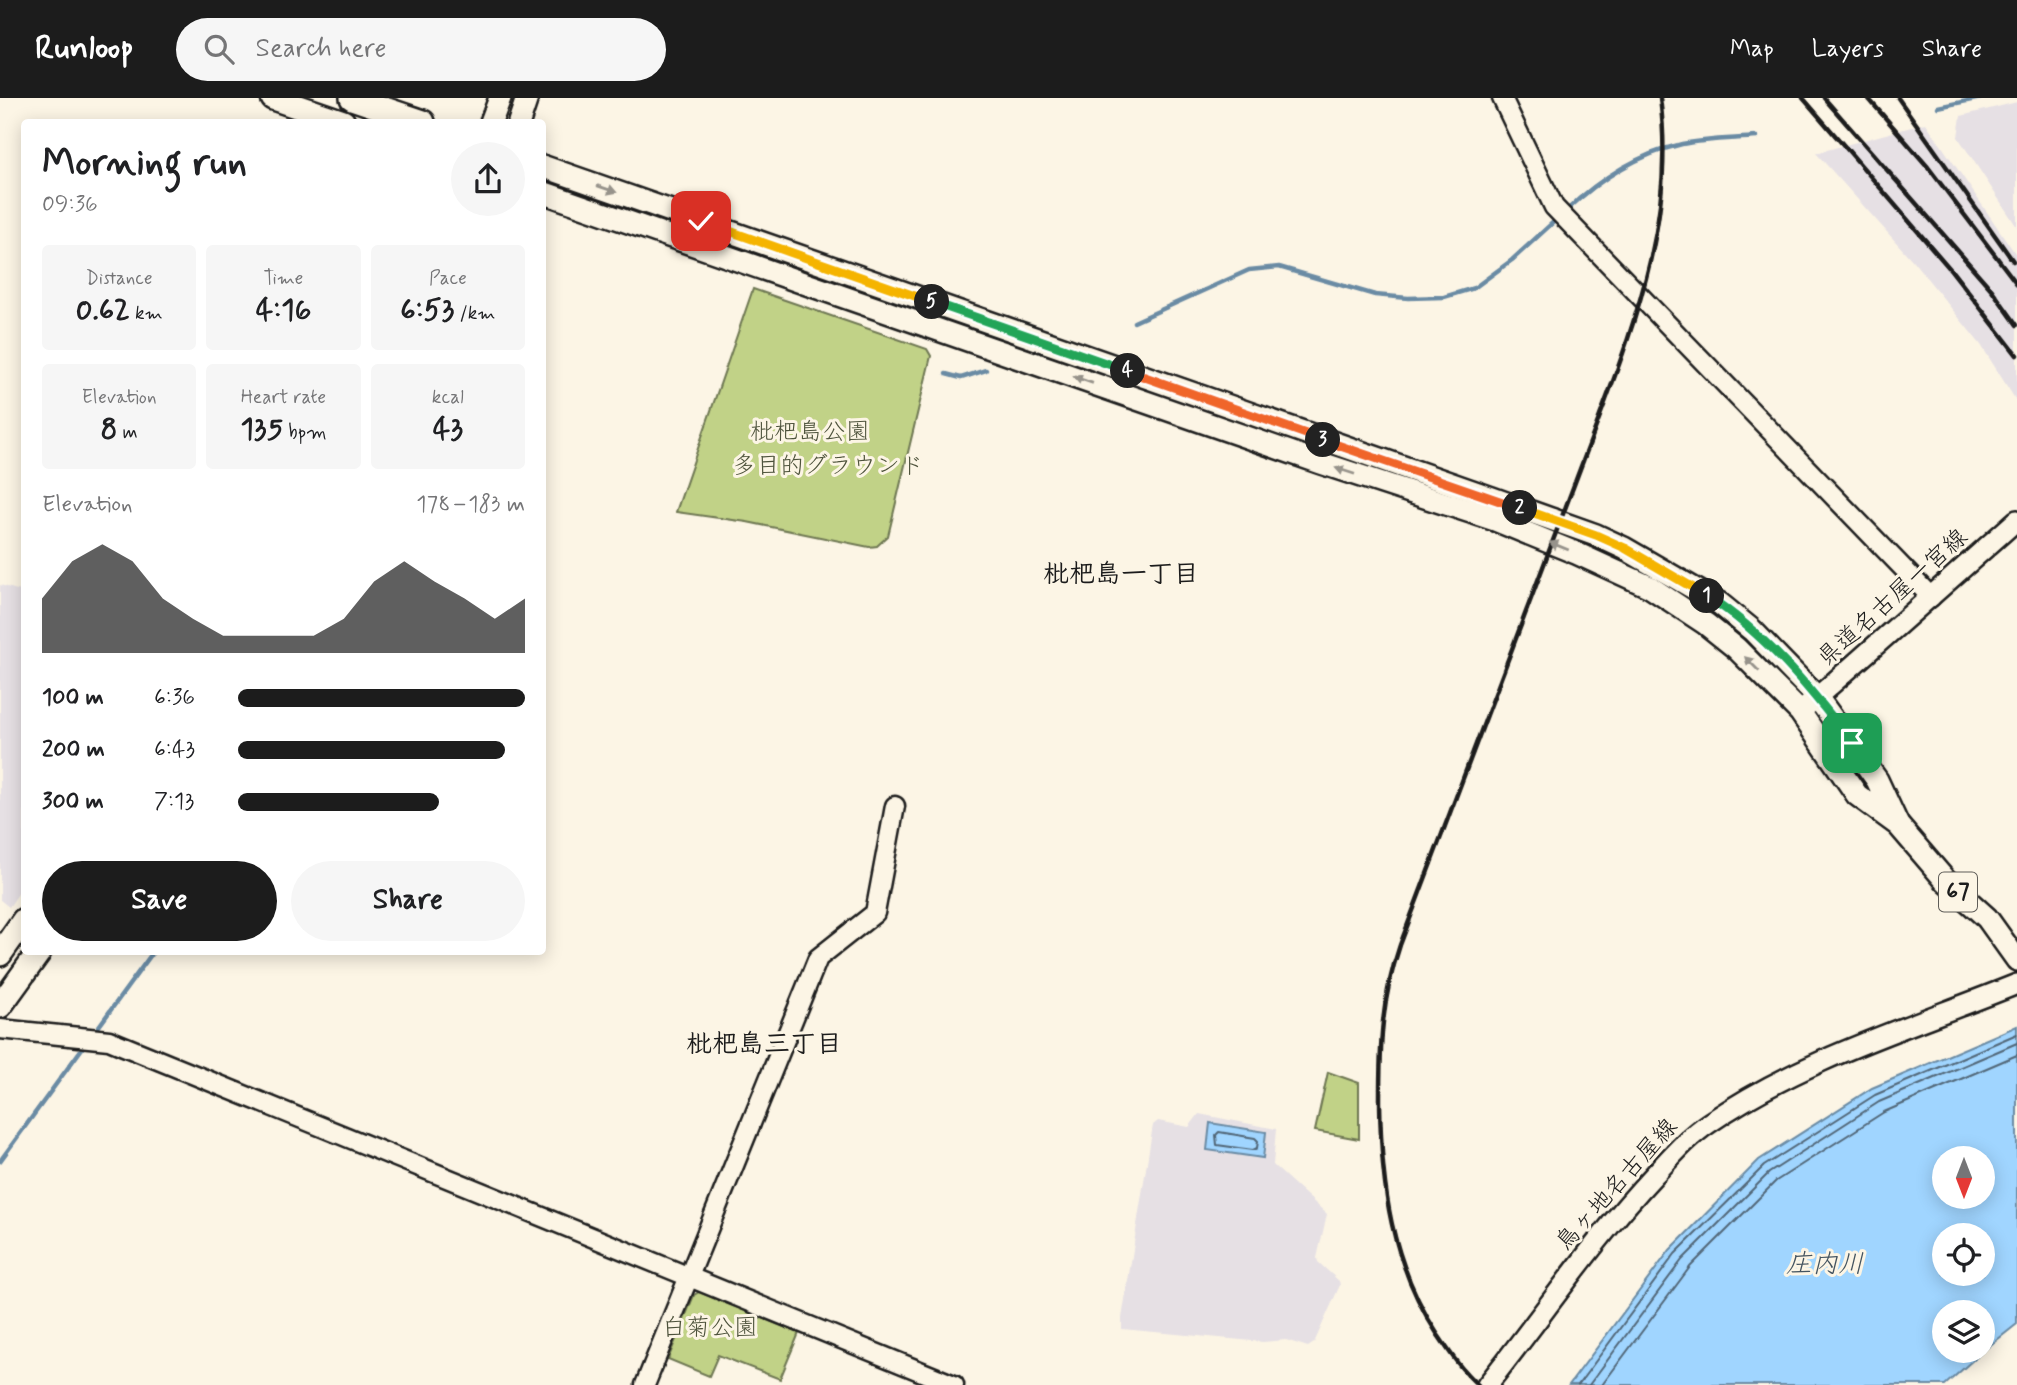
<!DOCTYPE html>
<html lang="en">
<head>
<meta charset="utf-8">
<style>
	:root { --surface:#fff; --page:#f6f6f6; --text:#202124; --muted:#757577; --accent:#1c1c1c }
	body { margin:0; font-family:Mynerve,"Klee One",sans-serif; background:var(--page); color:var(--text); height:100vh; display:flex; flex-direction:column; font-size:26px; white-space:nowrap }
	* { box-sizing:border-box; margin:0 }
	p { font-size:23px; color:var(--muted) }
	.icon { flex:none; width:38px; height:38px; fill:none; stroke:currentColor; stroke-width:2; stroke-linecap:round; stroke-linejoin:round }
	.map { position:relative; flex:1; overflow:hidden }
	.sheet { position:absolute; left:21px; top:21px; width:525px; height:836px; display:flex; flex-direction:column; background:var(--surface); border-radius:7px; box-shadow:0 4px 18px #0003 }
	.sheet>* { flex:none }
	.needle { width:46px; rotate:180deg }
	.fabs { position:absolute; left:1932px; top:1048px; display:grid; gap:14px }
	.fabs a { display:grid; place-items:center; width:63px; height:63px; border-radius:50%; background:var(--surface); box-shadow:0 4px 18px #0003; font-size:35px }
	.pin { position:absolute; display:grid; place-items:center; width:60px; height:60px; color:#fff; margin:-30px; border-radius:14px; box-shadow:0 4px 10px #0006 }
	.km { position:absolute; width:35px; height:35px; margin:-18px; border-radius:50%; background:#222; color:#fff; font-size:19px; line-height:35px; text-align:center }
	.round { display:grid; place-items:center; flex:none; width:74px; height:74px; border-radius:37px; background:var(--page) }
	.summary { display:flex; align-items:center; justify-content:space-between; height:119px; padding:0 21px }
	h1 { font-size:38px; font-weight:700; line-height:52px }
	.metrics { display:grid; grid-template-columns:repeat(3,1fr); gap:10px; height:119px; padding:7px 21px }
	.metrics div { display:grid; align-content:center; border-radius:7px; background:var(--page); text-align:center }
	.metrics b { font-size:30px; font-weight:700 }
	.metrics small { font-size:19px; font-weight:400 }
	.metrics p { font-size:19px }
	.chart { height:196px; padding:14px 21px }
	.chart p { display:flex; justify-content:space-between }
	.chart svg { width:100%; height:126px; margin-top:7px; fill:var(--accent); opacity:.7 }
	.cta { display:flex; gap:14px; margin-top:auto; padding:14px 21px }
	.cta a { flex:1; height:80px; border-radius:42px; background:var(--accent); color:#fff; font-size:28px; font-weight:700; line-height:80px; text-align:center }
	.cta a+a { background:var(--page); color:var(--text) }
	ul { padding:0 21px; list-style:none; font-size:23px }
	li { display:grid; grid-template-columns:112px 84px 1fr; align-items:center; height:52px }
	li i { height:18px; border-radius:9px; background:var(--accent) }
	header { display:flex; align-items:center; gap:42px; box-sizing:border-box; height:98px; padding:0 35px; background:var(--accent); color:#fff }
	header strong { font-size:33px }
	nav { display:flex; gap:38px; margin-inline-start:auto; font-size:24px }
	.search { width:490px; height:63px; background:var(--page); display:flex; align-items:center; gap:18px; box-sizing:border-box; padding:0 24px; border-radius:38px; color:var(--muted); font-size:26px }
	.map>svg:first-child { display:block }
</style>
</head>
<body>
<header>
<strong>Runloop</strong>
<div class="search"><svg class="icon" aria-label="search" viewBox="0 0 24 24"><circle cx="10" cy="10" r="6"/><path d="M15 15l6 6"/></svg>Search here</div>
<nav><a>Map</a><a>Layers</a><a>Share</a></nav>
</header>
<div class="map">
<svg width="2017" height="1287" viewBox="0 0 2017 1287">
	<rect width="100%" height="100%" fill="#fcf5e5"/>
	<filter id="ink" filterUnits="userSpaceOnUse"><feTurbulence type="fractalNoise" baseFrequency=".0143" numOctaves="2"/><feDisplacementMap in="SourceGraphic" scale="14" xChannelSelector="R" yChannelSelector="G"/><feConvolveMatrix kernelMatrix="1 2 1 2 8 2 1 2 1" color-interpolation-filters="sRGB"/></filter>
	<g filter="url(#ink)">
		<g fill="#e6e0e4">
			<polygon points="2017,4 2017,129 1958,39 1961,18"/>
			<polygon points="1926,25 2017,158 2017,304 1981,247 1913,163 1816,55"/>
			<polygon points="0,487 24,494 24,787 9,809 0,802"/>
			<polygon points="1199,1016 1276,1031 1273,1067 1327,1116 1317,1160 1318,1164 1339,1183 1340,1187 1314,1245 1308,1249 1286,1242 1263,1244 1122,1231 1122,1220 1153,1027 1158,1023 1189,1029"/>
		</g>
		<g fill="#c1d287" stroke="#6e7752" stroke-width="2">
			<polygon points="753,191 927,251 931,258 888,438 877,448 869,449 747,424 676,414"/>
			<polygon points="1328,974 1359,985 1359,1041 1315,1033"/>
			<polygon points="699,1194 799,1235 780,1281 718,1257 709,1278 668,1261 694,1197"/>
		</g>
		<g fill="#a0d5ff" stroke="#6b8ba4" stroke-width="2" fill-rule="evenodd">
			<path d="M2017,928V1226L1983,1253V1214H1944V1253H1983L1945,1287H1569L1670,1152L1759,1062L1872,990ZM1944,1060H1983V1099H1944ZM1944,1138H1983V1176H1944Z"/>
			<polygon points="1210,1025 1266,1034 1263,1060 1207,1052"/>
		</g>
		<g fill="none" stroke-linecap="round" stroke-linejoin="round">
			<g stroke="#516677" stroke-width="2">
				<polygon points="1219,1034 1255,1040 1258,1043 1257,1050 1253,1052 1217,1047 1216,1037"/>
				<polyline points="1578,1287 1675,1156 1764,1068 1875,997 2017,936"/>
				<polyline points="1589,1287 1682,1162 1769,1075 1879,1004 2017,945"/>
				<polyline points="1602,1287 1690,1169 1776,1083 1884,1014 2017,957"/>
			</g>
			<g stroke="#6b8ba4" stroke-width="4.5">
				<polyline points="1938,9 1981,0"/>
				<path d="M1566,113C1599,81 1636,57 1682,46C1706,41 1733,41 1757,39"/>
				<polyline points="1134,224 1249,172 1279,169 1375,197 1408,200 1444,199 1474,190 1512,162 1559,119"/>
				<polyline points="946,276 961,280 986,272"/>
				<polyline points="94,935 153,854"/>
				<polyline points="0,1063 86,945"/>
			</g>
			<g stroke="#1c1c1c" stroke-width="23">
				<g id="tertiary">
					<polyline points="1502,0 1554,109 1931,499"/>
					<polyline points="0,931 109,942 954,1287"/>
					<polyline points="645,1287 818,860 875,815 895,708"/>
				</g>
			</g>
			<g stroke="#1c1c1c" stroke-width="24">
				<g id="secondary">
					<polyline points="1806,609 2017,422"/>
					<path d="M1487,1287C1543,1217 1593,1142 1655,1076C1672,1058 1688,1039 1709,1025C1802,961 1913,928 2017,886"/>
				</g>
			</g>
			<g stroke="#1c1c1c" stroke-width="26">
				<g id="primary">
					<polyline points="491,24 500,0"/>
					<polyline points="519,24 527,0"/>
					<polyline points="542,68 1492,400 1596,437 1624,450 1719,505 1752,532 1817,599 1877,682 1897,725"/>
					<polyline points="542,94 1321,365 1495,422 1576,455 1650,489 1706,526 1736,550 1800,614 1857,697 1898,727 1946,783 1987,820 2017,862"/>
				</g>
			</g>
			<g stroke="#1c1c1c" stroke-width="28">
				<g id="trunk">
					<polyline points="273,0 343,24"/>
					<polyline points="352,0 423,24"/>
					<polyline points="0,856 24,822"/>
					<polyline points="0,908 39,854"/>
				</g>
			</g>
			<use href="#tertiary" stroke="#fcf5e5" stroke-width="18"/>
			<use href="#secondary" stroke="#fcf5e5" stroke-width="19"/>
			<use href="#primary" stroke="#fcf5e5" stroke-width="21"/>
			<use href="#trunk" stroke="#fcf5e5" stroke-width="23"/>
			<g stroke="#1c1c1c" stroke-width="4.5">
				<polyline points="1803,0 1951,172 2017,257"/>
				<polyline points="1824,0 1992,192 2017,227"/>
				<polyline points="1868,0 1928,69 2017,186"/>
				<polyline points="1898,0 2013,163"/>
				<path d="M1478,1287C1461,1272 1450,1255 1438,1237C1391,1165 1381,1089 1380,1004C1380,946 1381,903 1400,847C1449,718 1497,590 1546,461C1564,413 1582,366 1600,318C1639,215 1675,112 1660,0"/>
			</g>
		</g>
		<defs><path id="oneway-solid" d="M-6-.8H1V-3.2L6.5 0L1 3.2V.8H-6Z" transform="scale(1.75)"/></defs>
		<g fill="#97938b">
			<use href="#oneway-solid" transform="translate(607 91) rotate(19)"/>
			<use href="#oneway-solid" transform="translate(1083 282) rotate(-161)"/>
			<use href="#oneway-solid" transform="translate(1345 373) rotate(-162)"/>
			<use href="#oneway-solid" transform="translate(1559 448) rotate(-158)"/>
			<use href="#oneway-solid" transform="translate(1752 566) rotate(-135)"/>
		</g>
	</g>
	<g fill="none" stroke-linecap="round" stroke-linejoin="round" filter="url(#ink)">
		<g stroke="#fff" stroke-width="14">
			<path id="split-1" d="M1707,498C1765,535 1811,591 1852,645"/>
		</g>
		<g stroke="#fff" stroke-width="14">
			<polyline id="split-2" points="1520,410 1596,437 1625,450 1707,498"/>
		</g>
		<g stroke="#fff" stroke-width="14">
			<polyline id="split-3" points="1323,342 1520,410"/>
		</g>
		<g stroke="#fff" stroke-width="14">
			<polyline id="split-4" points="1128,273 1323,342"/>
		</g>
		<g stroke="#fff" stroke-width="14">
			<polyline id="split-5" points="932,204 1128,273"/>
		</g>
		<g stroke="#fff" stroke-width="14">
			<polyline id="split-6" points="701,123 932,204"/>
		</g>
		<use href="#split-1" stroke="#22a559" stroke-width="9"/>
		<use href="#split-2" stroke="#f5b400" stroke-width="9"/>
		<use href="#split-3" stroke="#f0652b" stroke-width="9"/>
		<use href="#split-4" stroke="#f0652b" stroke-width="9"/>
		<use href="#split-5" stroke="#22a559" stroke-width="9"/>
		<use href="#split-6" stroke="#f5b400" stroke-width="9"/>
	</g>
	<g text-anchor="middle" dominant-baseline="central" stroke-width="6" stroke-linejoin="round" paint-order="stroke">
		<rect fill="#fcf5e5" stroke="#5f5d58" stroke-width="2" x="1939" y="774.5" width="38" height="39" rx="5"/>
		<g font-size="23" font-weight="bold" fill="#1c1c1c">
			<text x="1958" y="794">67</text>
		</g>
		<g font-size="24" fill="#4e533c" stroke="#fcf5e5">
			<text x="810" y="334">枇杷島公園</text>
			<text x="828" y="368">多目的グラウンド</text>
			<text x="710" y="1230">白菊公園</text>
		</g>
		<g font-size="24" fill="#1c1c1c" stroke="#fcf5e5">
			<text transform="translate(1893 500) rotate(-42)">県道名古屋一宮線</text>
			<text transform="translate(1617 1087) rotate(-48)">鳥ヶ地名古屋線</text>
		</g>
		<g font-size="26" font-weight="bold" fill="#1c1c1c" stroke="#fcf5e5">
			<text x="1121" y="477">枇杷島一丁目</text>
			<text x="764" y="947">枇杷島三丁目</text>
		</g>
		<g font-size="26" font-style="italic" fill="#445460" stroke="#fcf5e5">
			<text x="1825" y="1167">庄内川</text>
		</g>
	</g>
</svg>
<div class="fabs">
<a><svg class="needle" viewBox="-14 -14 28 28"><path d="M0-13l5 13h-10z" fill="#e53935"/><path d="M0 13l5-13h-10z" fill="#757577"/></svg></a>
<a><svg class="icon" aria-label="locate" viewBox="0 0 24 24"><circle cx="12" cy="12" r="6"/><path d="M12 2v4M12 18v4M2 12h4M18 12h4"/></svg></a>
<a><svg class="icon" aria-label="layers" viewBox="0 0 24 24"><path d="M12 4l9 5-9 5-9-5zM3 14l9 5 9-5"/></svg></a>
</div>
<div class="pin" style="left:1852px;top:645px;background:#1e9e55"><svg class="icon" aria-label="arrive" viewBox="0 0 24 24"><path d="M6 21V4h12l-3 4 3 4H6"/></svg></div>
<div class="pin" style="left:701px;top:123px;background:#d93025"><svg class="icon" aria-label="check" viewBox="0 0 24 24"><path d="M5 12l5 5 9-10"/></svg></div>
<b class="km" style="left:1707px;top:498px">1</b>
<b class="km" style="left:1520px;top:410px">2</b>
<b class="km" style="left:1323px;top:342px">3</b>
<b class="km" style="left:1128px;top:273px">4</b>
<b class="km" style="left:932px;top:204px">5</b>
<section class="sheet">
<div class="summary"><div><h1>Morning run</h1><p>09:36</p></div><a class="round"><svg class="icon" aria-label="share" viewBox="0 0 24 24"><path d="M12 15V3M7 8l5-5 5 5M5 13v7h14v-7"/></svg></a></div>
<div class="metrics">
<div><p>Distance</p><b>0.62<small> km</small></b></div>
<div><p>Time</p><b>4:16</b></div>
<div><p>Pace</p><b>6:53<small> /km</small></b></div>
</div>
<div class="metrics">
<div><p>Elevation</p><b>8<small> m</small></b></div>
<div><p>Heart rate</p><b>135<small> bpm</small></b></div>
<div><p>kcal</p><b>43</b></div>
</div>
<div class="chart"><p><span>Elevation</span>178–183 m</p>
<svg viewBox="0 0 160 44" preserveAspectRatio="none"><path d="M0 44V25L10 12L20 6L30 12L40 25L50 32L60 38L70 38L80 38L90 38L100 32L110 19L120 12L130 19L140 25L150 32L160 25V44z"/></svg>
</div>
<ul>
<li><b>100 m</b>6:36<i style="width:100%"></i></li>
<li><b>200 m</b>6:43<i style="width:93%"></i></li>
<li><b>300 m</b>7:13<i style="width:70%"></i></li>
</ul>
<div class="cta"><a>Save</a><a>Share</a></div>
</section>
</div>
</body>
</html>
